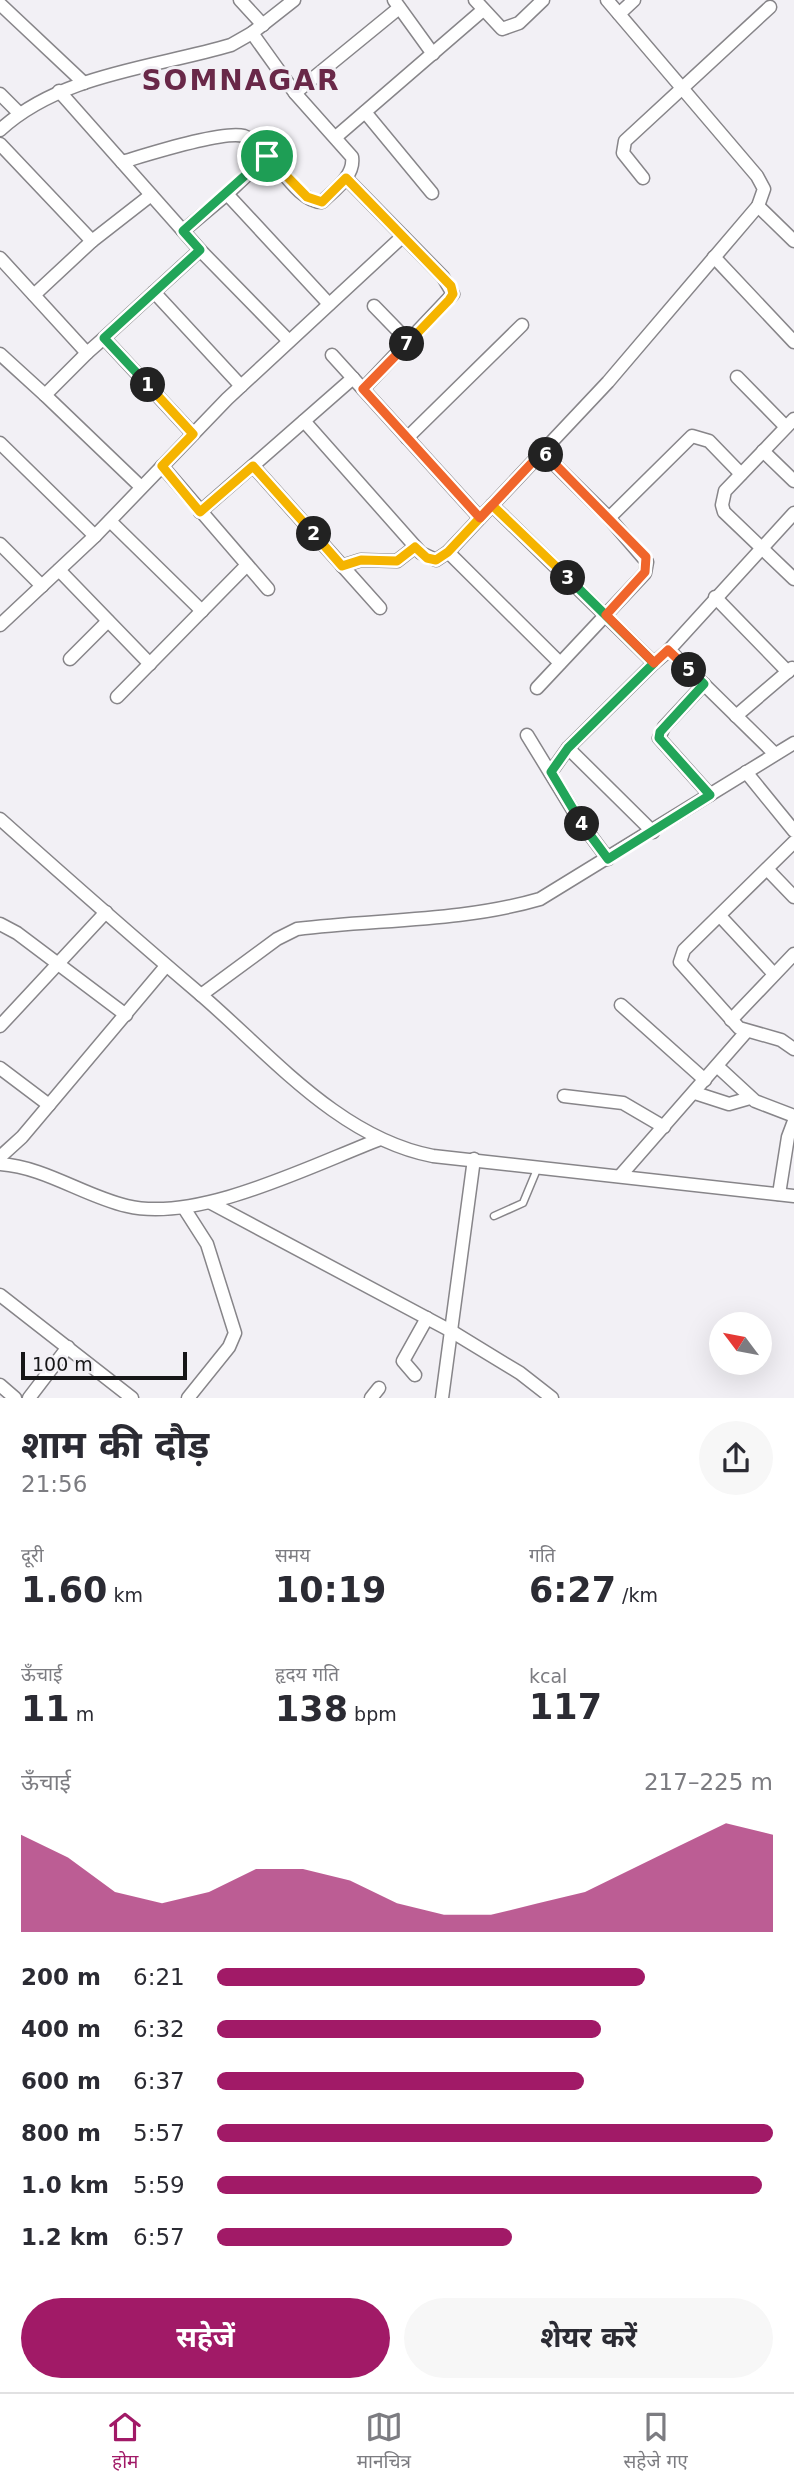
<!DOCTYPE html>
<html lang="hi">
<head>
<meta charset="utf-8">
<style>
	:root { --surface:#fff; --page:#f7f7f7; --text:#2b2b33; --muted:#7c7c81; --line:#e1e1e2; --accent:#a11a67 }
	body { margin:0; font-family:"DejaVu Sans","Noto Sans Devanagari",sans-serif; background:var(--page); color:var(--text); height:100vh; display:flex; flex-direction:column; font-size:26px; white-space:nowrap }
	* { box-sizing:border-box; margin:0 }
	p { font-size:23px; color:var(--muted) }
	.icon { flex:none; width:38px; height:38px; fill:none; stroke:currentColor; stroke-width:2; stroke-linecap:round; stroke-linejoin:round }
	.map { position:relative; height:1398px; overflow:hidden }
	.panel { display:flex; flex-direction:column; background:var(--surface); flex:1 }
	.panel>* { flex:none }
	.needle { width:46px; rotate:302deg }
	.tools { position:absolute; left:709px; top:1312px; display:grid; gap:14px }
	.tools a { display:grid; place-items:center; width:63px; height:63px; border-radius:50%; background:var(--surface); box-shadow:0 7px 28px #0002; font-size:35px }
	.scale { position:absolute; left:21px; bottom:18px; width:166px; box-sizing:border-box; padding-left:7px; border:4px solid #161617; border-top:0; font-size:19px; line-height:24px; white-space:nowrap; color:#161617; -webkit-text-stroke:5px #f2f0f5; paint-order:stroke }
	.pin { position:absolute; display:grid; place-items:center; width:60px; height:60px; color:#fff; margin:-30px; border:4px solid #fff; border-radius:50%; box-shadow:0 2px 7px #0007 }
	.km { position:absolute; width:35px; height:35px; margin:-18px; border-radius:50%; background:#222; color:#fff; font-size:19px; line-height:35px; text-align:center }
	.round { display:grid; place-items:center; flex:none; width:74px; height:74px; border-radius:37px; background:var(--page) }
	.summary { display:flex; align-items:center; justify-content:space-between; height:119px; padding:0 21px }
	h1 { font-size:38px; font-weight:700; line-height:52px }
	.stats { display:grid; grid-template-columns:repeat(3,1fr); gap:10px; height:119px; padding:7px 21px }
	.stats div { display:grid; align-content:center }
	.stats b { font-size:35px; font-weight:700 }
	.stats small { font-size:19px; font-weight:400 }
	.stats p { font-size:19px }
	.chart { height:196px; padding:14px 21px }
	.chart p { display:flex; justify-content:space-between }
	.chart svg { width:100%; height:126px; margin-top:7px; fill:var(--accent); opacity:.7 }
	.primary-button { display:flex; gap:14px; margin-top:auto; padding:14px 21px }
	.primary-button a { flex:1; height:80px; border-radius:42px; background:var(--accent); color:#fff; font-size:28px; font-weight:700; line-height:80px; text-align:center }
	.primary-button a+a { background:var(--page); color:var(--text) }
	ul { padding:0 21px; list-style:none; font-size:23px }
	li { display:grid; grid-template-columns:112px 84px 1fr; align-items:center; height:52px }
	li i { height:18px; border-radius:9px; background:var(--accent) }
	.tab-bar { display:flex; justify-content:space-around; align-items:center; height:98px; border-top:2px solid var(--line); background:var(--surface); font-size:19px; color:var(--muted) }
	.tab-bar a { display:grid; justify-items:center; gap:4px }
	.tab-bar .on { color:var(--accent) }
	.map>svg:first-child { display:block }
</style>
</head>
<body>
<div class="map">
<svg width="794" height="1398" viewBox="0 0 794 1398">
	<rect width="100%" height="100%" fill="#f2f0f5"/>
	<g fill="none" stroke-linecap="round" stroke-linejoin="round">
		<g stroke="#878589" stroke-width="9">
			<polyline id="service" points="494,1216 523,1203 538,1167"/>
		</g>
		<g stroke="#878589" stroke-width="15">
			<g id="minor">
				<polyline points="240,0 263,25"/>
				<polyline points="394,0 433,54"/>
				<polyline points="475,0 502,29 519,23 543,0"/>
				<polyline points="0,4 84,83"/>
				<polyline points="619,14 634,0"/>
				<polyline points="59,91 200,250 289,341"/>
				<polyline points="295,93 399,8"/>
				<polyline points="0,94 19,113"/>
				<polyline points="365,112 432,193"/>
				<path d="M0,130C61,74 153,68 231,45L252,33L294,0"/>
				<polyline points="337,136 483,10"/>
				<polyline points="0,144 92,241 151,195"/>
				<path d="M122,162C146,155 223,130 244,136C271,145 294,203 322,202C334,190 355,176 352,157L295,93L252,33"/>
				<polyline points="346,178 443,277 453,294 363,389"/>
				<polyline points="643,178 623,153 625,141 770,7"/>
				<polyline points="227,194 267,156"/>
				<polyline points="758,206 794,241"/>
				<polyline points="183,231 227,194 329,304"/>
				<polyline points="714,257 794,342"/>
				<polyline points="0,258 87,353 104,338"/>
				<polyline points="154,292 241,386"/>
				<polyline points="34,295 92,241"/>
				<polyline points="374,306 409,342"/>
				<polyline points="0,354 45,395 87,353"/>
				<polyline points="332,355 480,518"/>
				<polyline points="737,377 786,427"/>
				<polyline points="45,395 141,487"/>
				<polyline points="794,419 725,491 722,505 724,512 794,579"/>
				<polyline points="304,421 421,553 436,560 448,552 608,382 758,206 764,189 757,176 607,0"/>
				<polyline points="193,434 104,338 200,250"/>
				<polyline points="407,438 522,325"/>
				<polyline points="0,443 95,536"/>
				<polyline points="763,451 794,481"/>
				<polyline points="162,466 268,589"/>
				<polyline points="253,466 380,608"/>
				<polyline points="492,505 654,663 669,650"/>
				<polyline points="200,512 353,378"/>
				<polyline points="609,518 692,436 709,441 741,474"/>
				<polyline points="110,521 202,611"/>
				<polyline points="0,544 42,586"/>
				<polyline points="448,552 560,663"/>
				<polyline points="342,566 361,560 397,561 415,547"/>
				<polyline points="59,570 150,664"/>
				<polyline points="715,597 788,672"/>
				<polyline points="0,625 95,536 227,399 403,236"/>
				<polyline points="70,659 108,621"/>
				<polyline points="704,684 664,727 659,738 710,795"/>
				<polyline points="537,688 645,573 647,562 609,518 542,452"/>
				<polyline points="117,697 247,565"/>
				<polyline points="736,716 792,668"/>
				<polyline points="527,735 579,820 608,859"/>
				<polyline points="568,748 653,832"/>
				<polyline points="775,754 669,650 794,513"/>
				<polyline points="551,772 568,748 654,663"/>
				<polyline points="746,772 794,831"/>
				<path d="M0,819C66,878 133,937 200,994C270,1054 339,1138 433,1156L794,1196"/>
				<polyline points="794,842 684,950 680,962 739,1028 781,1040 794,1049"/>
				<polyline points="768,870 794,897"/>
				<polyline points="720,916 774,974"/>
				<polyline points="0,924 17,933 126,1015"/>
				<path d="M201,995L277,939L297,929C378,919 461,922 540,899L794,743"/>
				<polyline points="621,1005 705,1080"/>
				<polyline points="731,1020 794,954"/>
				<polyline points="0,1026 106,912"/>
				<polyline points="717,1066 755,1101 794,1116"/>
				<polyline points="0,1068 49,1105"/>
				<polyline points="695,1093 729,1104 750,1098"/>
				<polyline points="564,1096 623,1103 664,1127"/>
				<polyline points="0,1157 22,1137 166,966"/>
				<path d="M0,1164C45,1167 84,1196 127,1206C198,1223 310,1166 378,1140"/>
				<polyline points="620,1176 746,1032"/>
				<polyline points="779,1194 788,1137 794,1121"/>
				<polyline points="211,1203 451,1331 520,1373 552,1398"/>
				<polyline points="184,1208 207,1244 235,1333 229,1347 188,1398"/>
				<polyline points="0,1295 132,1398"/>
				<polyline points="415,1375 403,1361 427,1318"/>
				<polyline points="0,1385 15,1398"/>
				<polyline points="29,1398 68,1347"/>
				<polyline points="371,1398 379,1388"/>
				<polyline points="442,1398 474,1159"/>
			</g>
		</g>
		<use href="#service" stroke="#fff" stroke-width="6"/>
		<use href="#minor" stroke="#fff" stroke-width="12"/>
	</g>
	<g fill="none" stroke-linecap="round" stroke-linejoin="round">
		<g stroke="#fff" stroke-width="14">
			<polyline id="split-1" points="148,385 104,338 200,250 183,231 267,156"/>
		</g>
		<g stroke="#fff" stroke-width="14">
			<polyline id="split-2" points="148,385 193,434 162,466 200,512 253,466 314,534"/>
		</g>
		<g stroke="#fff" stroke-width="14">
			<polyline id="split-3" points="314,534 342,566 361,560 397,561 415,547 427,558 436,560 448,552 492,505 568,578"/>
		</g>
		<g stroke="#fff" stroke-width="14">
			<polyline id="split-4" points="568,578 654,663 568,748 551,772 582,824"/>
		</g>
		<g stroke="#fff" stroke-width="14">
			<polyline id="split-5" points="582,824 608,859 710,795 659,738 660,732 704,684 689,670"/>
		</g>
		<g stroke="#fff" stroke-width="14">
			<polyline id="split-6" points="546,455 646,557 645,572 606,615 654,663 668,650 689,670"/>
		</g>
		<g stroke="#fff" stroke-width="14">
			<polyline id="split-7" points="407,344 363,389 480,518 542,452 546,455"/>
		</g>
		<g stroke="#fff" stroke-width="14">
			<polyline id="split-8" points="267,156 307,197 322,202 346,178 451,286 453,294 449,300 407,344"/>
		</g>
		<use href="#split-1" stroke="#22a559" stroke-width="9"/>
		<use href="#split-2" stroke="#f5b400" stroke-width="9"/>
		<use href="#split-3" stroke="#f5b400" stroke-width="9"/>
		<use href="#split-4" stroke="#22a559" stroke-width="9"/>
		<use href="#split-5" stroke="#22a559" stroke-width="9"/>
		<use href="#split-6" stroke="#f0652b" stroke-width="9"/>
		<use href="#split-7" stroke="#f0652b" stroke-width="9"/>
		<use href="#split-8" stroke="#f5b400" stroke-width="9"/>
	</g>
	<g text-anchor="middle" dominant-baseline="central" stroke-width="6" stroke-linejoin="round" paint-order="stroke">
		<g font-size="28" font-weight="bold" letter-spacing="2" fill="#692848" stroke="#f2f0f5">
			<text x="241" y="80">SOMNAGAR</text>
		</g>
	</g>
</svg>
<div class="tools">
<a><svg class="needle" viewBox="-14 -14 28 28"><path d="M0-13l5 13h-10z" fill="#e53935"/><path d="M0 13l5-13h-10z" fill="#7c7c81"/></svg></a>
</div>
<div class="scale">100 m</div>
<div class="pin" style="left:267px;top:156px;background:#1e9e55"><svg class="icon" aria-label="arrive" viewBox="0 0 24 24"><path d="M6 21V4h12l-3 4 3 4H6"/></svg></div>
<b class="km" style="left:148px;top:385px">1</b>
<b class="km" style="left:314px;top:534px">2</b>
<b class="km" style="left:568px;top:578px">3</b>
<b class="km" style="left:582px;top:824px">4</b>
<b class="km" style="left:689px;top:670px">5</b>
<b class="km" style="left:546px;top:455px">6</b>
<b class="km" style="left:407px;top:344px">7</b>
</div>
<section class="panel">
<div class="summary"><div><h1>शाम की दौड़</h1><p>21:56</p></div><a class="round"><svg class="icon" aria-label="share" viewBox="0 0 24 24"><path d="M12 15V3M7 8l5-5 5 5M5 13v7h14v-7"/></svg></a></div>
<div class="stats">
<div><p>दूरी</p><b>1.60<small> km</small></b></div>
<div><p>समय</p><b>10:19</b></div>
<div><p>गति</p><b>6:27<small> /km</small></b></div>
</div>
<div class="stats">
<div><p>ऊँचाई</p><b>11<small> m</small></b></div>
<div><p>हृदय गति</p><b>138<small> bpm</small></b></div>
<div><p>kcal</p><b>117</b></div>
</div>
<div class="chart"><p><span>ऊँचाई</span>217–225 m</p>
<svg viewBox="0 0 160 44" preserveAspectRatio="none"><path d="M0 44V10L10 18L20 30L30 34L40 30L50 22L60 22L70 26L80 34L90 38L100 38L110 34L120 30L130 22L140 14L150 6L160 10V44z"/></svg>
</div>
<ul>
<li><b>200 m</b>6:21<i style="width:77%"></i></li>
<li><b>400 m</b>6:32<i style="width:69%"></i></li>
<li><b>600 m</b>6:37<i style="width:66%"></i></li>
<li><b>800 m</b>5:57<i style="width:100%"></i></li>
<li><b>1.0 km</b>5:59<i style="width:98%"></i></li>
<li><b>1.2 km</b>6:57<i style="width:53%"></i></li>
</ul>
<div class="primary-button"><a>सहेजें</a><a>शेयर करें</a></div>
</section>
<nav class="tab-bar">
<a class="on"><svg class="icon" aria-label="home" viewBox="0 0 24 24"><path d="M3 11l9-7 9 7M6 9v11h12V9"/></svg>होम</a>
<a><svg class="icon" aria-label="map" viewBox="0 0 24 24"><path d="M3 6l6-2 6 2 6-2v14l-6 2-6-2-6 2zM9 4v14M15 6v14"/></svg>मानचित्र</a>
<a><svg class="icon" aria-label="saved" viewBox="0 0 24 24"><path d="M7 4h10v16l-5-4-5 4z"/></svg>सहेजे गए</a>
</nav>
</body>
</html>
